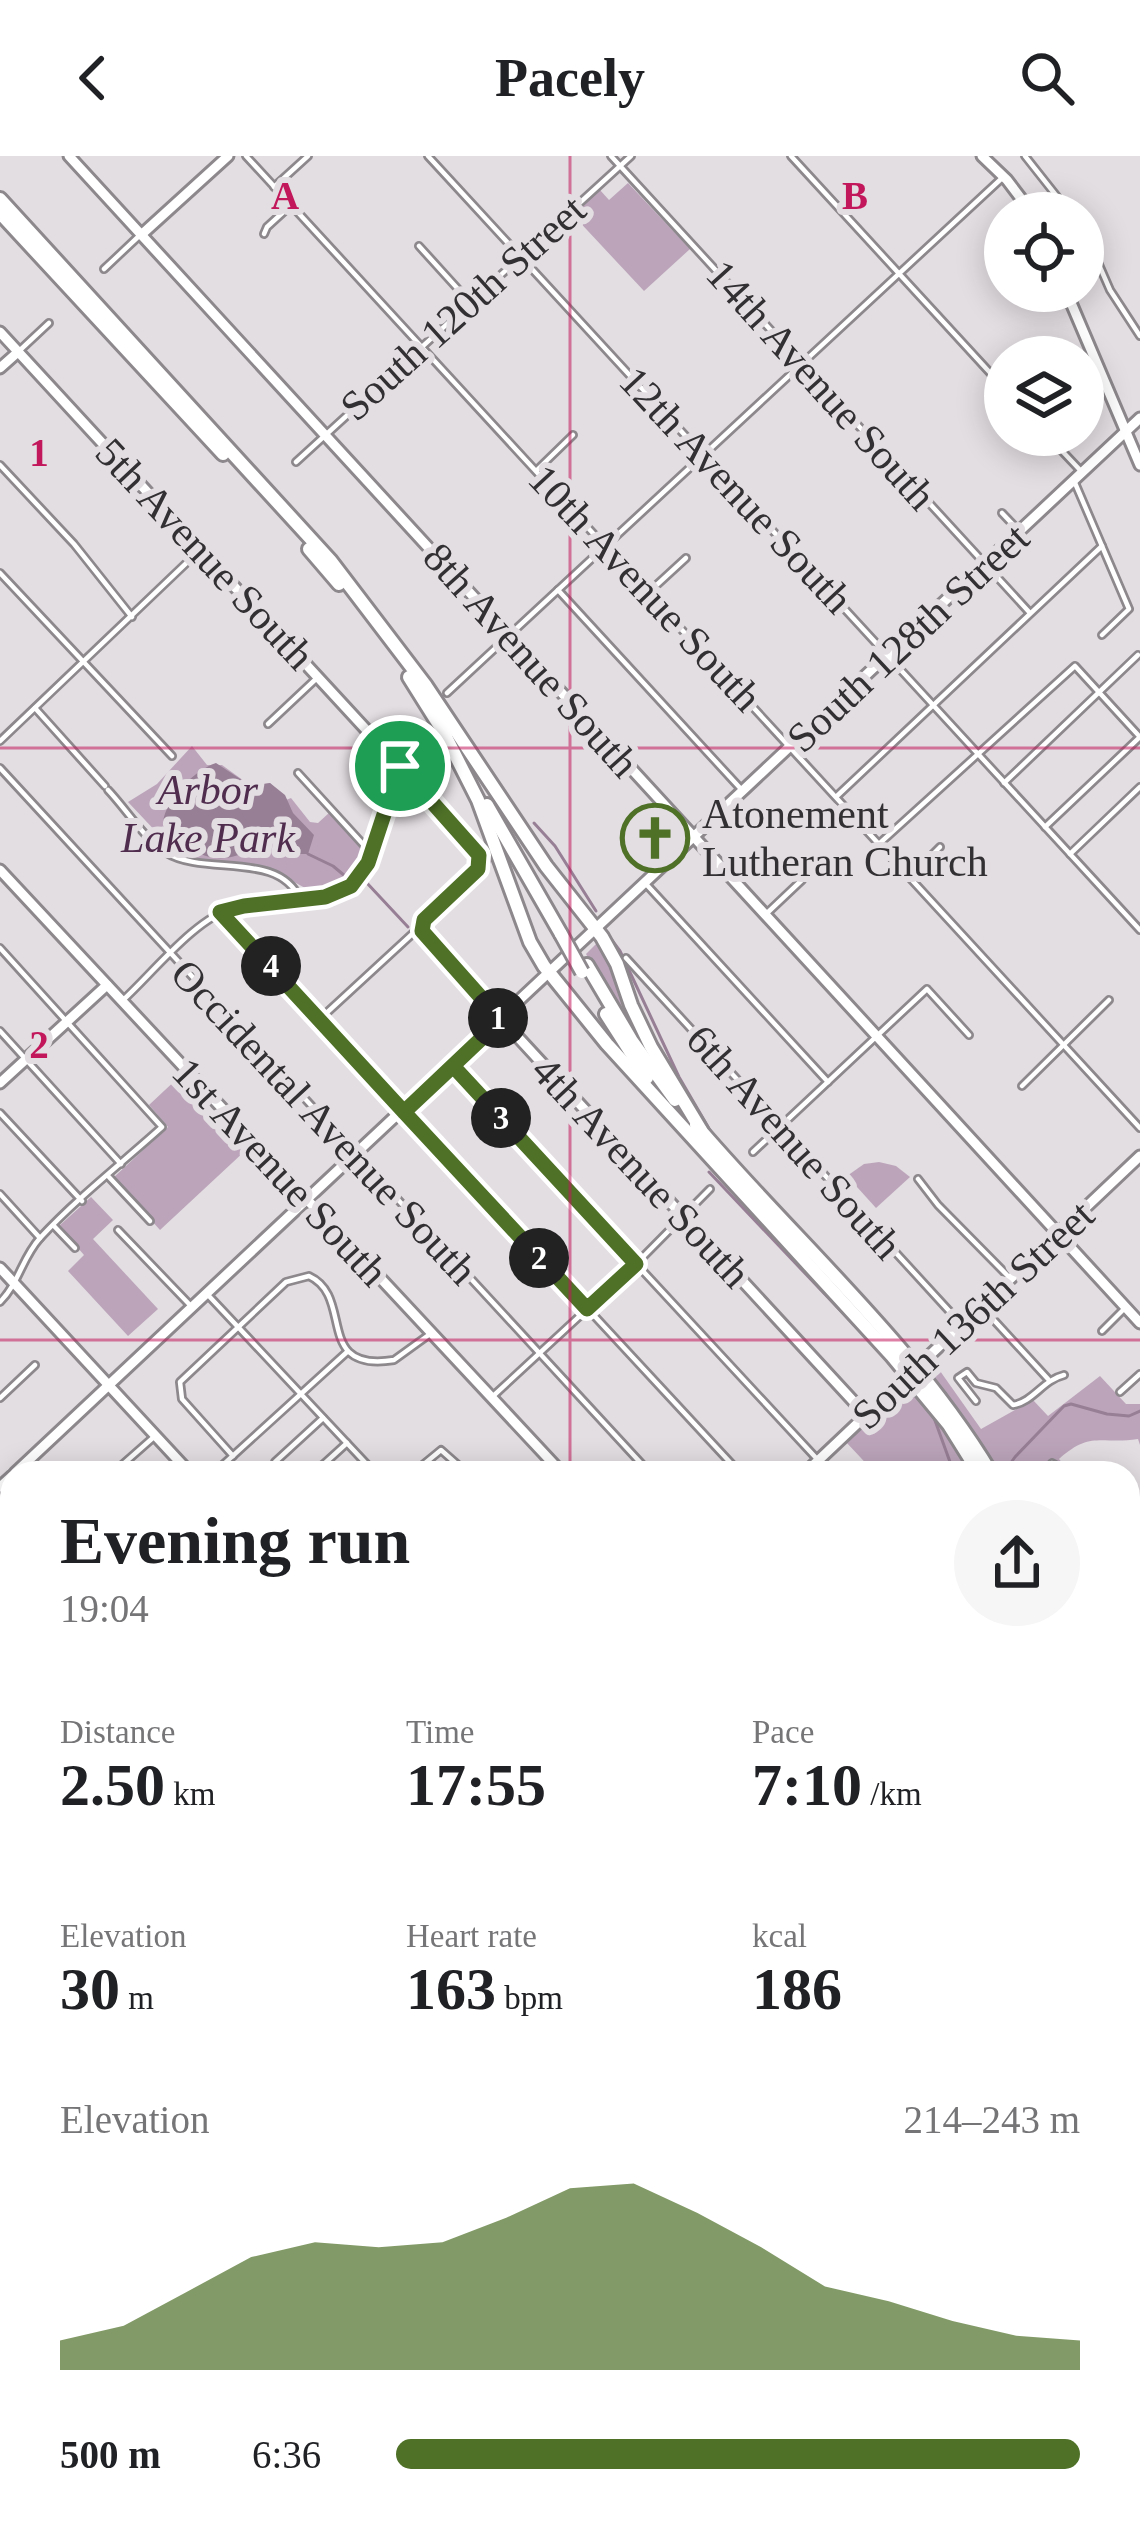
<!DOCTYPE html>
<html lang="en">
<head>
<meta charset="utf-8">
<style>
	:root { --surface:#fff; --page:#f6f6f6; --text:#202124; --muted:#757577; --accent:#4e7027 }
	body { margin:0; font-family:"Times New Roman",serif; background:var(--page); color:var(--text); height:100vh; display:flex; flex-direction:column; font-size:45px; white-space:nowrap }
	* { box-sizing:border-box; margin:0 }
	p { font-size:39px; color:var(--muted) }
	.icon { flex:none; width:66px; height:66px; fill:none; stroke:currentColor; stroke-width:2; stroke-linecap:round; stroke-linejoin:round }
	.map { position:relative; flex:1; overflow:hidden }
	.side { position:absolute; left:0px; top:1305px; width:1140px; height:1065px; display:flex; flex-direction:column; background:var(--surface); border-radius:36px 36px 0 0; box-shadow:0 6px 30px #0003 }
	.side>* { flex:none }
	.controls { position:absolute; left:984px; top:36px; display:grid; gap:24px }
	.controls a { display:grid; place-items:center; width:120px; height:120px; border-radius:50%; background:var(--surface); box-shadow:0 6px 30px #0003; font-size:60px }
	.pin { position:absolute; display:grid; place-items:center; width:102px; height:102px; color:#fff; margin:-51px; border:6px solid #fff; border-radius:50%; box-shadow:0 3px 12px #0007 }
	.km { position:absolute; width:60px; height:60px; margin:-30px; border-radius:50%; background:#222; color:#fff; font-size:33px; line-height:60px; text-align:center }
	.round { display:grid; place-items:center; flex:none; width:126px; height:126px; border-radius:63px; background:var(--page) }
	.head { display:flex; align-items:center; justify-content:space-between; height:204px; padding:0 60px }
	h1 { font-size:66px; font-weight:700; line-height:90px }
	.metrics { display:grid; grid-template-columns:repeat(3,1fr); gap:18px; height:204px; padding:12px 60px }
	.metrics div { display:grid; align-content:center }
	.metrics b { font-size:60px; font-weight:700 }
	.metrics small { font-size:33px; font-weight:400 }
	.metrics p { font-size:33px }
	.chart { height:336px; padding:24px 60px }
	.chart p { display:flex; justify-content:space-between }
	.chart svg { width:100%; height:216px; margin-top:12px; fill:var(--accent); opacity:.7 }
	ul { padding:0 60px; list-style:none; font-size:39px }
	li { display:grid; grid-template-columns:192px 144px 1fr; align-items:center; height:90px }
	li i { height:30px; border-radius:15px; background:var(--accent) }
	header { display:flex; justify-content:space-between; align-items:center; height:156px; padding:0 60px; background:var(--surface); font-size:54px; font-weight:700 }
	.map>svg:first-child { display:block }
</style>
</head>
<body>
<header><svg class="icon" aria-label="back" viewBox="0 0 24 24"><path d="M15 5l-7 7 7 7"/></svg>Pacely<svg class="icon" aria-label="search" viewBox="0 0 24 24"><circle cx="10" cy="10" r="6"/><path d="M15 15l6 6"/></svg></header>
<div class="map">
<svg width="1140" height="2368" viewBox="0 0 1140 2368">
	<rect width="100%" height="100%" fill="#e3dee2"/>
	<g fill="#bca5bb">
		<polygon points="628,27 690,93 644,135 573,59 600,34 609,44"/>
		<polygon points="192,590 207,609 222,609 251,630 270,627 286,644 291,642 310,666 318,667 330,656 368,696 350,727 316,738 265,710 217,708 178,699 128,646 157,628"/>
		<polygon points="598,786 608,801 667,925 628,869 586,798"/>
		<polygon points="180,920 246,994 160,1074 113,1022 168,971 149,949"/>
		<polygon points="879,1006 896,1010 910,1021 876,1052 847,1020 864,1008"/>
		<polygon points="91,1041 113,1064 93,1083 158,1153 128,1180 68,1115 84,1099 59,1070"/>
		<path d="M933,1205L981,1273L1033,1244L1048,1260L1100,1220L1126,1248H1140V1289L1138,1283C1102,1289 1091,1274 1059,1303L1071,1317H875L846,1286Z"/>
		<polygon points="3,1905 12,1915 12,2071 0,2082"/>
		<polygon points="149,2358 211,2358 278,2368 148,2368"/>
	</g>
	<path fill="#977f95" d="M216,607L251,630L270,627L285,639L293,657L314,679L308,698H289L275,686L265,684C225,714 197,706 163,667C165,644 194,614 216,607Z"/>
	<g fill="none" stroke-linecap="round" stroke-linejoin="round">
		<g stroke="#977f95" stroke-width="3">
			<polyline points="534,667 555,690 596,755"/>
			<polyline points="308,698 333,710 351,725"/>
			<polyline points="486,714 492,699"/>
			<polyline points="366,726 408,771"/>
			<polyline points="451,746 469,730"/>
			<polyline points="611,783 620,795 679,921 711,976"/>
			<polyline points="709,1016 893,1210"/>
			<polyline points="933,1259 954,1317"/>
			<polyline points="1011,1317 1010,1308 1015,1301 1064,1250 1071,1248 1107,1258 1129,1260 1140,1255"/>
			<polyline points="0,2147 12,2148"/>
		</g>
		<g stroke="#8c888c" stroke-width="10">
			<g id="street">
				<polyline points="246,0 1140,972"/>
				<polyline points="428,0 1140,774"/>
				<polyline points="611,0 1030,457"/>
				<polyline points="791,0 1005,233"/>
				<polyline points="1025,0 1070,57"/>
				<polyline points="274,31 308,0"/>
				<polyline points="1083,72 1110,134 1140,180"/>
				<polyline points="264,78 267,71 291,49"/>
				<polyline points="419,90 467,143"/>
				<polyline points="104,113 139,80"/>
				<polyline points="18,196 49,167"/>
				<polyline points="1047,279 1080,314"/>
				<polyline points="296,306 631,0"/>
				<polyline points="0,309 74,388 132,461"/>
				<polyline points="537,314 573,279"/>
				<polyline points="1075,327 1129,453 1102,479"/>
				<polyline points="1002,357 1020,376"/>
				<polyline points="0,417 172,600"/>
				<polyline points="558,434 741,633"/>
				<polyline points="649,436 686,402"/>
				<polyline points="447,537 1001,23"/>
				<polyline points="35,552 105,630"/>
				<polyline points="268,568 318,521"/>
				<polyline points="0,585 200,394"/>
				<polyline points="0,612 650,1317"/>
				<polyline points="298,617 371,697"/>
				<polyline points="1004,627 1138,499"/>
				<path d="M108,634C126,653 143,681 165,696C205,721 278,694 300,743"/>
				<polyline points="837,640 1102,390"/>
				<polyline points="880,687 1075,510 1140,581 1045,671"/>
				<polyline points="1070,698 1140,631"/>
				<polyline points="911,720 940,691"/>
				<polyline points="646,728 828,926"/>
				<polyline points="220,756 740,1317"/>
				<polyline points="765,759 802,724"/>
				<path d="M0,792L162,971C122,1007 77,1042 40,1082C22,1102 19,1127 0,1146"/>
				<polyline points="626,802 962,1169"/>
				<path d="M122,845C152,818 196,761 234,752C268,743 334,752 358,724C378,700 402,604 415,569"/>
				<polyline points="320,863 422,769"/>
				<polyline points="0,875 121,1008"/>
				<polyline points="453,910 830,1317"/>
				<polyline points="1022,930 1109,844"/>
				<polyline points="0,957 82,1045"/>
				<polyline points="753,996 927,833 969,879"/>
				<polyline points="108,1020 150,1065"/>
				<polyline points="918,1023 938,1049 1008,1120"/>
				<polyline points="0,1038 40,1082"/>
				<polyline points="54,1070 75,1092"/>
				<polyline points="118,1074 189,1148"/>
				<polyline points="208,1139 375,1317"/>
				<polyline points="981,1150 1048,1223"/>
				<polyline points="1102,1175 1124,1153"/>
				<polyline points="1120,1236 1140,1218"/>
				<polyline points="0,1242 35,1209"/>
				<polyline points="491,1242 636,1108 710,1033"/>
				<path d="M976,1245L958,1222L967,1216L976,1227L996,1232L1013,1249C1033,1246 1043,1224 1064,1219"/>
				<path d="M233,1300L182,1243L180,1226L286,1126L309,1120C355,1141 313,1217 394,1204L430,1178"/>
				<polyline points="275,1306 323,1262"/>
				<polyline points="1052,1307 1070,1317"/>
				<polyline points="113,1317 155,1280"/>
				<polyline points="214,1317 347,1196"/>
				<polyline points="314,1317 347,1287"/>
				<polyline points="413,1317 441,1294 467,1317"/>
				<polyline points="1128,1381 1140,1370"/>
				<polyline points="0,1419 12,1408"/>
				<polyline points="1128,1442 1140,1455"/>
				<polyline points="0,1507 12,1522"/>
				<polyline points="0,1517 12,1506"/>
				<polyline points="1128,1539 1140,1552"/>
				<polyline points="0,1555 12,1568"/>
				<polyline points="0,1708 12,1696"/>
				<polyline points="0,1902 12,1891"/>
				<polyline points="0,2199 12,2210"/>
				<polyline points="12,2282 6,2298 12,2308"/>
				<polyline points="338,2358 354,2368"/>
				<polyline points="408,2358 424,2368"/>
				<polyline points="513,2358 522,2368"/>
				<polyline points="704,2358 713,2368"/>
				<polyline points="62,2368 67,2358"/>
				<polyline points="99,2368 103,2358"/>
				<polyline points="136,2368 139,2358"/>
				<polyline points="965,2368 975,2358"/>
			</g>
		</g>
		<g stroke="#8c888c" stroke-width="15">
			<g id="secondary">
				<polyline points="69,0 1140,1167"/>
				<polyline points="982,0 1007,24 1032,57"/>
				<polyline points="141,79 228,0"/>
				<polyline points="1066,135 1140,309"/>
				<polyline points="0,176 476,693 478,713 425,765 423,778 866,1259"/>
				<polyline points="0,212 18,196"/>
				<polyline points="0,714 562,1317"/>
				<polyline points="0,927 107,829"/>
				<polyline points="0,1112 190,1317"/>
				<polyline points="930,1199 1140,1000"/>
				<polyline points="15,1317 1140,262"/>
				<polyline points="805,1317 899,1228"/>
				<polyline points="0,1331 12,1320"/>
				<polyline points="0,1817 12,1827"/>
				<polyline points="1128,1924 1140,1937"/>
				<polyline points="1128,1933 1140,1947"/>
				<polyline points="1128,2121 1140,2109"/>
				<polyline points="1128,2302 1140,2328"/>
				<polyline points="599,2358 610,2368"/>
				<polyline points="791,2358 801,2368"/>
				<polyline points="975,2358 985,2368"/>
				<polyline points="478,2368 488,2358"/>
				<polyline points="672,2368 682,2358"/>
				<polyline points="867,2368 877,2358"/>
				<polyline points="1062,2368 1072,2358"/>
			</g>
		</g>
		<g stroke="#8c888c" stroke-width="18">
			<g id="highway">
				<polyline points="0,43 330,404 426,530 546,710 602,781 617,808 631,849 651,891 701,974"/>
				<polyline points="0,57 223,298"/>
				<polyline points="309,393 339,428"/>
				<polyline points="409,521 446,580"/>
				<polyline points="443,575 478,644 530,786 544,810 607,888 892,1200 949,1269 979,1317"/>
				<polyline points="487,649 561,778"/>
				<polyline points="587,809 632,885 675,944"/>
				<polyline points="606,858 647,922"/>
				<path d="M696,969C795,1085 912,1186 991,1317"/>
				<polyline points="1128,1616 1140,1644"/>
				<polyline points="1128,1655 1140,1685"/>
			</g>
		</g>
		<use href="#street" stroke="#fff" stroke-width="4.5"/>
		<use href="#secondary" stroke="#fff" stroke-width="9"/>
		<use href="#highway" stroke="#fff" stroke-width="12"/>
		<g stroke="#8c888c" stroke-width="15" stroke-linecap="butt">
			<polyline id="secondary-bridge" points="899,1228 930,1199"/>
		</g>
		<g stroke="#8c888c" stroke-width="18" stroke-linecap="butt">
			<polyline id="highway-bridge" points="561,778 582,816"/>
		</g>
		<use href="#secondary-bridge" stroke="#fff" stroke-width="9"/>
		<use href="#highway-bridge" stroke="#fff" stroke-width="12"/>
	</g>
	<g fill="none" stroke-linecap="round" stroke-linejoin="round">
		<g stroke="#fff" stroke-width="24">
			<polyline id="route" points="400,610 479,699 478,713 424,764 422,775 501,864 404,956 587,1153 636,1108 453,910 404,956 220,756 244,750 325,741 351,730 368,707 400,610"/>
		</g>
		<use href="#route" stroke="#4e7027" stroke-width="15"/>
	</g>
	<path fill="none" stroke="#c2185b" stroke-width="3" stroke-opacity="0.55" d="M570,0V1317M0,592H1140M0,1184H1140M0,1776H12M1128,1776H1140M570,2358V2368"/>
	<defs>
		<g id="church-ring" transform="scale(3.45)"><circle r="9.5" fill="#e3dee2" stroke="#4e7027" stroke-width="1.5"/><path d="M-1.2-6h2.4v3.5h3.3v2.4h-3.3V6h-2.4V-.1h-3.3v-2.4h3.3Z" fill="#4e7027"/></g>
	</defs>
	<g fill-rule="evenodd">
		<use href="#church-ring" x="655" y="682"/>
	</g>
	<g text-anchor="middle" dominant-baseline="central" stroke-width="12" stroke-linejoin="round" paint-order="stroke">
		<g font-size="42" fill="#323032" stroke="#e3dee2">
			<text transform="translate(463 152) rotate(-42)">South 120th Street</text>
			<text transform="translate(821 229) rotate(48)">14th Avenue South</text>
			<text transform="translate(736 334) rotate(47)">12th Avenue South</text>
			<text transform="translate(205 398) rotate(47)">5th Avenue South</text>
			<text transform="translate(645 432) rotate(47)">10th Avenue South</text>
			<text transform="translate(908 482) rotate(-43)">South 128th Street</text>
			<text transform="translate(531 504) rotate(48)">8th Avenue South</text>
			<text transform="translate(324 966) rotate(47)">Occidental Avenue South</text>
			<text transform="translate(794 986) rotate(48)">6th Avenue South</text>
			<text transform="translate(280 1016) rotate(47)">1st Avenue South</text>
			<text transform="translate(641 1016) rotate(47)">4th Avenue South</text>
			<text transform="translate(973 1159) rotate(-43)">South 136th Street</text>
		</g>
		<g font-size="42" font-style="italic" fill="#502d4f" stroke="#e3dee2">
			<text x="208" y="634">Arbor<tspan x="208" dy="48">Lake Park</tspan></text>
		</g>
		<g font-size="42" fill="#323032" stroke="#e3dee2" text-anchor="start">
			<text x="702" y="658">Atonement<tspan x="702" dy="48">Lutheran Church</tspan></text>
		</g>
	</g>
	<g font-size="39" text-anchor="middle" font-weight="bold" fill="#c2185b" stroke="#e3dee2" stroke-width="12" stroke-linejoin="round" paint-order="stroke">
		<text x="285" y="53">A</text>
		<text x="855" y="53">B</text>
		<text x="39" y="310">1</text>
		<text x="39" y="902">2</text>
	</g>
</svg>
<div class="controls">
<a><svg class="icon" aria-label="locate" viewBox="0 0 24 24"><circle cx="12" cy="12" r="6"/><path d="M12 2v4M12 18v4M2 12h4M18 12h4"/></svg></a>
<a><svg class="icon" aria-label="layers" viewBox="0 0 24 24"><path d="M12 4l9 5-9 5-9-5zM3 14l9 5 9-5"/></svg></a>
</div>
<div class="pin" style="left:400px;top:610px;background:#1e9e55"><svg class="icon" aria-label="arrive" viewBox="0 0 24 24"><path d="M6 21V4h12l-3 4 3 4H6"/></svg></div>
<b class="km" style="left:498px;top:862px">1</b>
<b class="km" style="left:539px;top:1102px">2</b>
<b class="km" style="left:501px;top:962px">3</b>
<b class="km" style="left:271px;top:810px">4</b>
<section class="side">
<div class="head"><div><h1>Evening run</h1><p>19:04</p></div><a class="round"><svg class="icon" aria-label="share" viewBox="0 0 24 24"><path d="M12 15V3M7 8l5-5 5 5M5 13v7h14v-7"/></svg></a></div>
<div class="metrics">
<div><p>Distance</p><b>2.50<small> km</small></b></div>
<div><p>Time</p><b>17:55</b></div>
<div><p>Pace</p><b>7:10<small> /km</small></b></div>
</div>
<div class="metrics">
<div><p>Elevation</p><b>30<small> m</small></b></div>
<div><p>Heart rate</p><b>163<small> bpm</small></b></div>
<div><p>kcal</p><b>186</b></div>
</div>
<div class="chart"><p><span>Elevation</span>214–243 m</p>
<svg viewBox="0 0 160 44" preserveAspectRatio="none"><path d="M0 44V38L10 35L20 28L30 21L40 18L50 19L60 18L70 13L80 7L90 6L100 12L110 19L120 27L130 30L140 34L150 37L160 38V44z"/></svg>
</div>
<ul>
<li><b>500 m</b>6:36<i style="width:100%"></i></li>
</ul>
</section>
</div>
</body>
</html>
